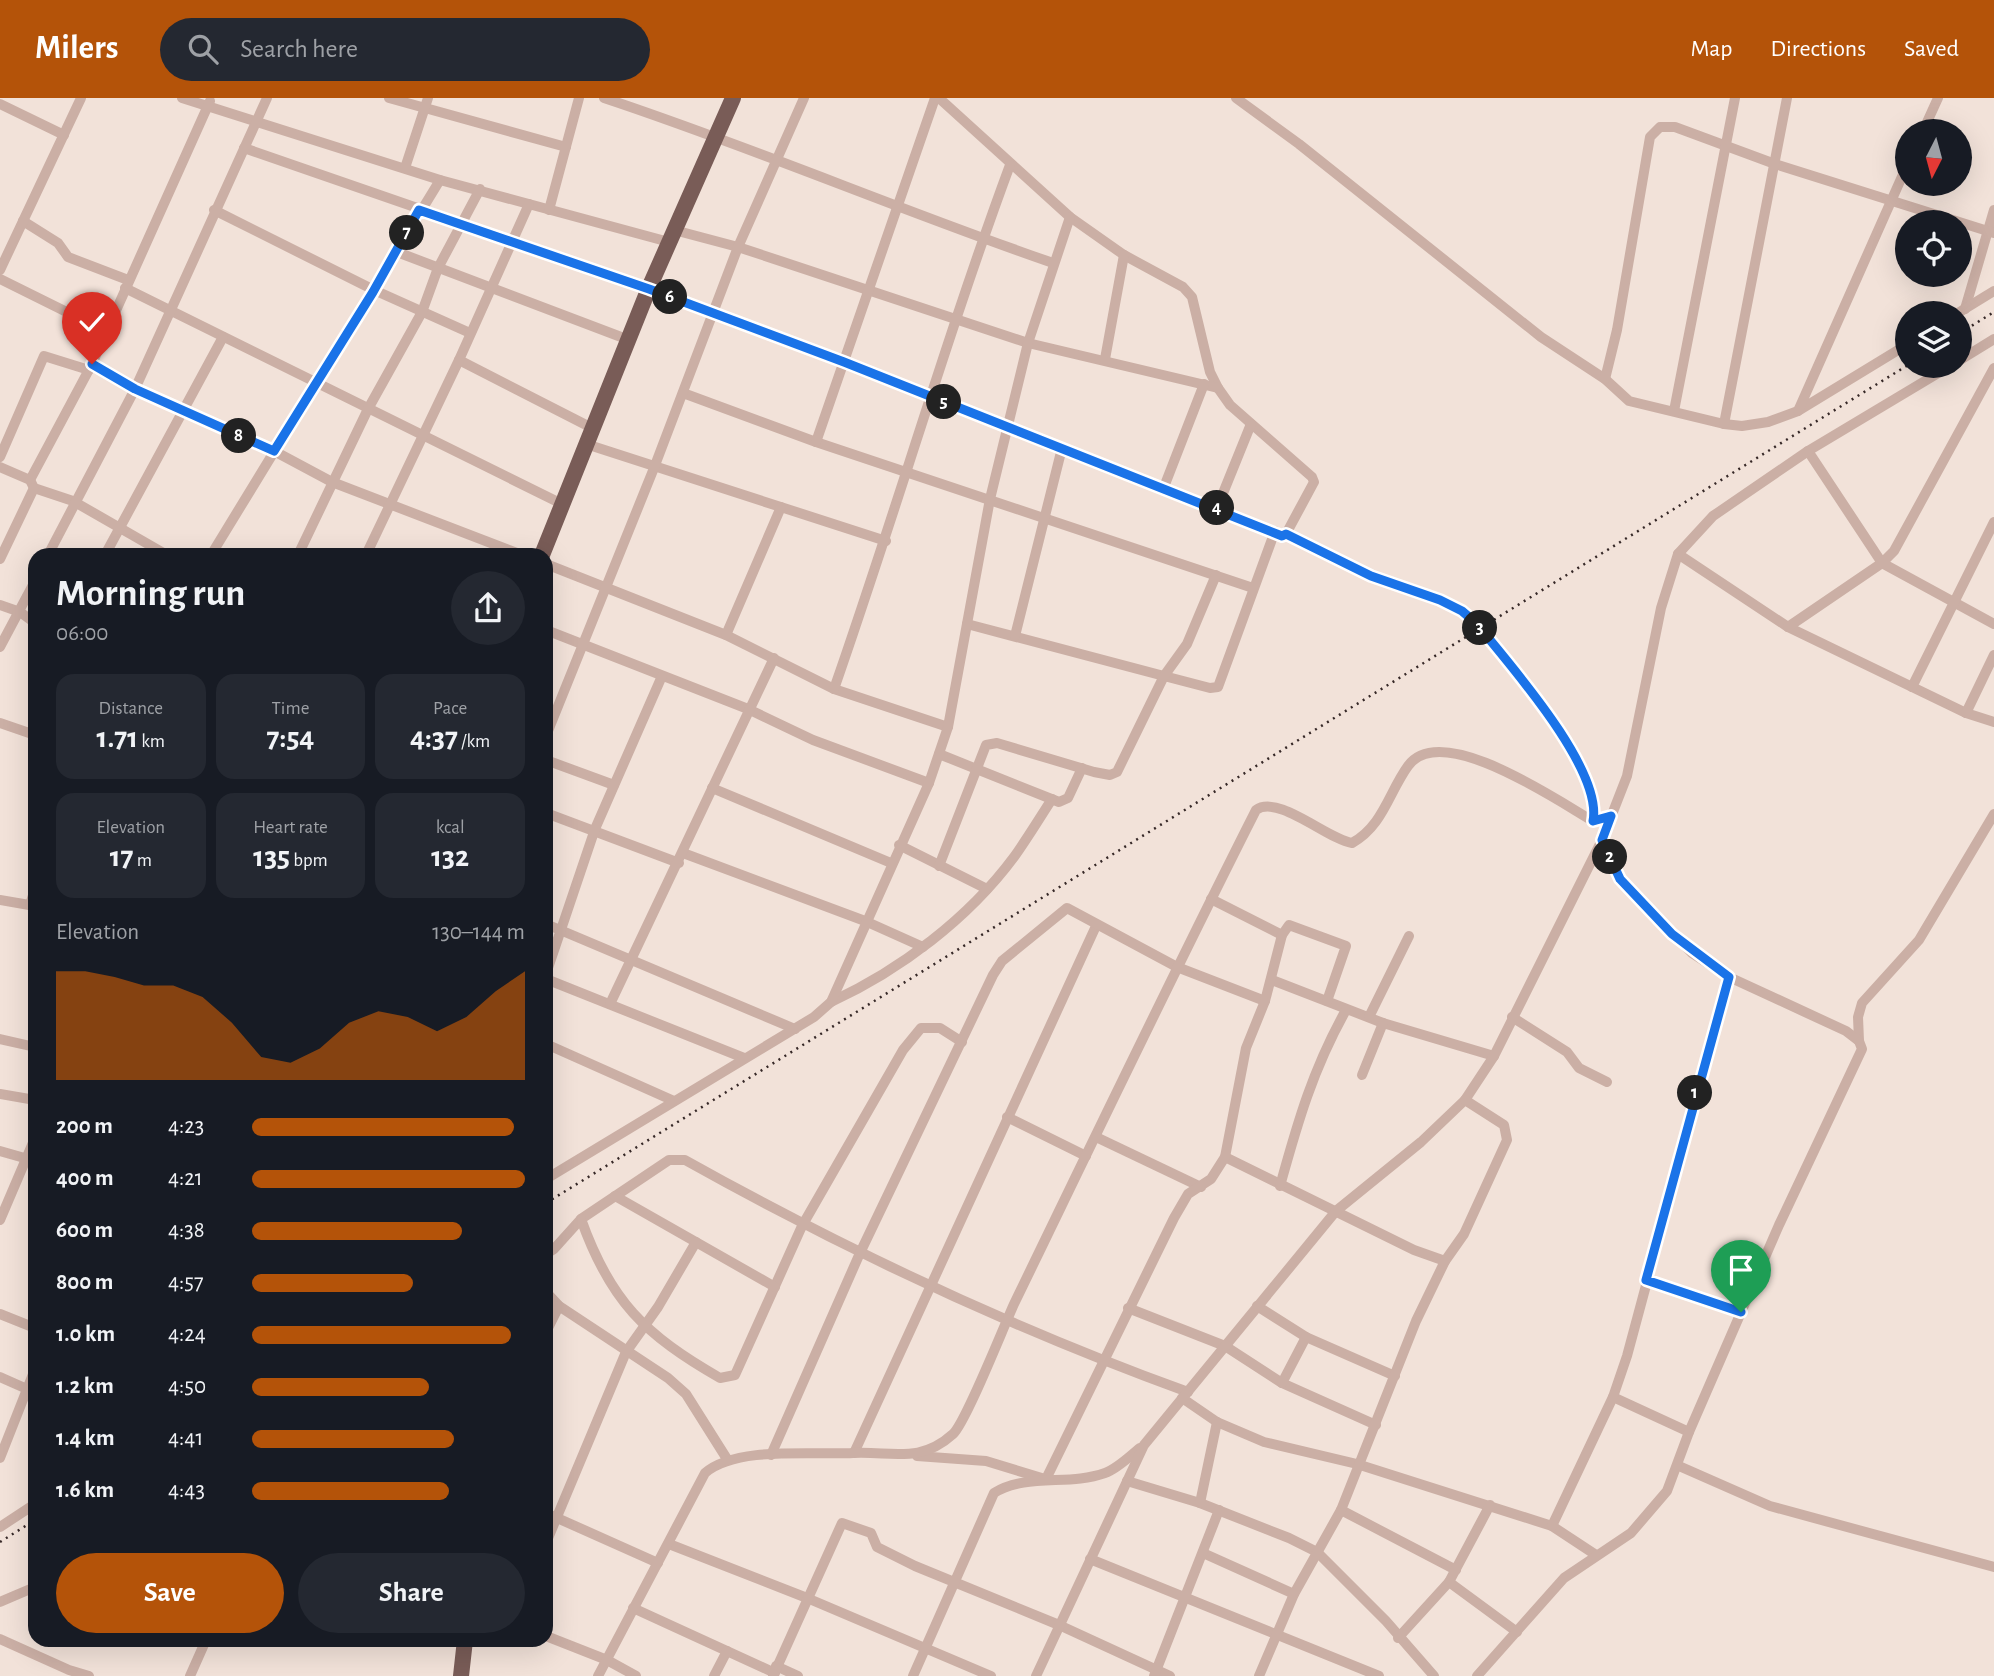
<!DOCTYPE html>
<html lang="en">
<head>
<meta charset="utf-8">
<style>
	:root { --surface:#171b24; --page:#242831; --text:#f1f3f6; --muted:#9ea1a6; --accent:#b45309 }
	body { margin:0; font-family:"Alegreya Sans",sans-serif; background:var(--page); color:var(--text); height:100vh; display:flex; flex-direction:column; font-size:26px; white-space:nowrap }
	* { box-sizing:border-box; margin:0 }
	p { font-size:23px; color:var(--muted) }
	.icon { flex:none; width:38px; height:38px; fill:none; stroke:currentColor; stroke-width:2; stroke-linecap:round; stroke-linejoin:round }
	.map { position:relative; flex:1; overflow:hidden }
	.panel { position:absolute; left:28px; top:450px; width:525px; height:1099px; display:flex; flex-direction:column; background:var(--surface); border-radius:21px; box-shadow:0 7px 28px #0002 }
	.panel>* { flex:none }
	.needle { width:46px; rotate:186deg }
	.buttons { position:absolute; left:1895px; top:21px; display:grid; gap:14px }
	.buttons a { display:grid; place-items:center; width:77px; height:77px; border-radius:50%; background:var(--surface); box-shadow:0 7px 28px #0002; font-size:35px }
	.pin { position:absolute; display:grid; place-items:center; width:60px; height:60px; color:#fff; margin:-72px -30px; border-radius:50% 50% 50% 0; rotate:-45deg; box-shadow:0 0 7px #0007 }
	.pin .icon { rotate:45deg }
	.km { position:absolute; width:35px; height:35px; margin:-18px; border-radius:50%; background:#222; color:#fff; font-size:19px; line-height:35px; text-align:center }
	.round { display:grid; place-items:center; flex:none; width:74px; height:74px; border-radius:37px; background:var(--page) }
	.head { display:flex; align-items:center; justify-content:space-between; height:119px; padding:0 28px }
	h1 { font-size:38px; font-weight:700; line-height:52px }
	.figures { display:grid; grid-template-columns:repeat(3,1fr); gap:10px; height:119px; padding:7px 28px }
	.figures div { display:grid; align-content:center; border-radius:18px; background:var(--page); text-align:center }
	.figures b { font-size:30px; font-weight:700 }
	.figures small { font-size:19px; font-weight:400 }
	.figures p { font-size:19px }
	.chart { height:196px; padding:14px 28px }
	.chart p { display:flex; justify-content:space-between }
	.chart svg { width:100%; height:126px; margin-top:7px; fill:var(--accent); opacity:.7 }
	.cta { display:flex; gap:14px; margin-top:auto; padding:14px 28px }
	.cta a { flex:1; height:80px; border-radius:42px; background:var(--accent); color:#fff; font-size:28px; font-weight:700; line-height:80px; text-align:center }
	.cta a+a { background:var(--page); color:var(--text) }
	ul { padding:0 28px; list-style:none; font-size:23px }
	li { display:grid; grid-template-columns:112px 84px 1fr; align-items:center; height:52px }
	li i { height:18px; border-radius:9px; background:var(--accent) }
	header { display:flex; align-items:center; gap:42px; box-sizing:border-box; height:98px; padding:0 35px; background:var(--accent); color:#fff }
	header strong { font-size:33px }
	nav { display:flex; gap:38px; margin-inline-start:auto; font-size:24px }
	.search { width:490px; height:63px; background:var(--page); display:flex; align-items:center; gap:18px; box-sizing:border-box; padding:0 24px; border-radius:38px; color:var(--muted); font-size:26px }
	.map>svg:first-child { display:block }
</style>
</head>
<body>
<header>
<strong>Milers</strong>
<div class="search"><svg class="icon" aria-label="search" viewBox="0 0 24 24"><circle cx="10" cy="10" r="6"/><path d="M15 15l6 6"/></svg>Search here</div>
<nav><a>Map</a><a>Directions</a><a>Saved</a></nav>
</header>
<div class="map">
<svg width="1994" height="1578" viewBox="0 0 1994 1578">
	<rect width="100%" height="100%" fill="#f2e2d9"/>
	<g fill="none" stroke-linecap="round" stroke-linejoin="round">
		<g stroke="#cbafa5" stroke-width="10">
			<polyline points="182,0 440,82 669,144"/>
			<polyline points="389,0 566,49"/>
			<path d="M604,0C755,50 902,113 1053,165"/>
			<polyline points="1236,0 1299,46 1541,239 1605,281 1629,303 1724,326 1742,328 1768,324 1798,313 1908,246"/>
			<polyline points="0,6 64,37"/>
			<polyline points="1923,33 1938,0"/>
			<polyline points="244,50 649,190 844,264 1282,438 1286,436 1314,384 1312,379 1230,307 1218,290 1210,274 1192,199 1183,189 1124,157 1070,119 939,0"/>
			<polyline points="405,70 428,0"/>
			<polyline points="214,112 374,192 470,235"/>
			<polyline points="549,112 579,0"/>
			<polyline points="23,123 58,145 68,159 128,182"/>
			<polyline points="674,132 738,149 1028,245 1218,290"/>
			<polyline points="397,154 629,242"/>
			<polyline points="0,172 81,0"/>
			<polyline points="0,181 107,234"/>
			<polyline points="125,190 562,406"/>
			<polyline points="1965,211 1994,112"/>
			<polyline points="1958,215 1994,193"/>
			<polyline points="1105,261 1124,157"/>
			<polyline points="459,262 592,330"/>
			<polyline points="1960,262 1994,241"/>
			<polyline points="92,266 135,291 274,353 332,384 522,457"/>
			<polyline points="1605,281 1617,232 1650,39 1660,29 1675,29 1775,66 1994,135"/>
			<polyline points="683,295 816,344 1253,490"/>
			<polyline points="1674,313 1735,0"/>
			<polyline points="1798,313 1908,65"/>
			<polyline points="1724,326 1787,0"/>
			<polyline points="816,344 935,0"/>
			<polyline points="586,346 886,443"/>
			<polyline points="1808,353 1882,465 1994,526"/>
			<polyline points="0,359 44,258 89,272"/>
			<polyline points="0,369 30,382 34,390 73,403 167,457"/>
			<polyline points="30,382 92,266 210,3"/>
			<polyline points="1164,389 1204,286"/>
			<polyline points="1217,410 1251,326"/>
			<path d="M1286,436C1314,450 1342,466 1370,478C1406,493 1445,499 1476,525C1509,566 1603,671 1593,723"/>
			<polyline points="1678,456 1788,529 1966,615 1994,624"/>
			<polyline points="48,457 135,291 267,0"/>
			<polyline points="105,457 223,239"/>
			<polyline points="211,457 440,82"/>
			<polyline points="298,457 368,311 422,214 438,170 480,91"/>
			<polyline points="366,457 459,262 529,106"/>
			<polyline points="0,461 34,390"/>
			<polyline points="546,466 726,537 834,591 948,629"/>
			<polyline points="0,507 20,514 35,525"/>
			<polyline points="967,526 1164,578 1210,590 1218,589 1275,433"/>
			<polyline points="1788,529 1882,465 1894,453 1994,270"/>
			<polyline points="546,532 748,611 813,642 929,685"/>
			<polyline points="726,537 781,409"/>
			<polyline points="1015,538 1062,350"/>
			<polyline points="0,549 35,483"/>
			<polyline points="1912,589 1994,424"/>
			<path d="M834,591C895,417 946,240 1010,67"/>
			<polyline points="1966,615 1994,557"/>
			<polyline points="0,625 35,637"/>
			<polyline points="546,638 654,370 738,149 804,0"/>
			<polyline points="939,656 1059,704 1068,700 1082,670"/>
			<polyline points="546,662 614,687"/>
			<polyline points="712,690 891,765"/>
			<polyline points="546,715 679,765"/>
			<polyline points="899,747 987,791"/>
			<polyline points="683,755 865,823 923,849"/>
			<polyline points="939,768 986,647 997,645 1094,674 1110,677 1117,674 1164,578 1187,546 1216,477"/>
			<polyline points="1211,801 1282,837"/>
			<polyline points="0,802 35,808"/>
			<polyline points="30,807 35,791"/>
			<polyline points="546,826 795,931"/>
			<polyline points="546,876 595,731 662,578"/>
			<polyline points="546,881 744,960"/>
			<polyline points="1272,882 1383,925 1494,958"/>
			<path d="M831,904C900,872 968,821 1014,759C1027,741 1039,721 1052,701"/>
			<polyline points="610,906 774,560"/>
			<polyline points="1369,919 1409,838"/>
			<polyline points="1512,919 1567,954 1579,970 1607,984"/>
			<polyline points="0,941 35,949"/>
			<polyline points="1859,943 1858,919 1862,905 1919,842 1994,716"/>
			<path d="M962,944L940,930H921L903,952L802,1128L735,1277L720,1280C645,1237 610,1203 581,1121L669,1062H685C846,1152 1014,1231 1188,1294"/>
			<polyline points="546,946 674,1003"/>
			<polyline points="1362,977 1383,925"/>
			<polyline points="0,996 35,1002"/>
			<polyline points="1007,1019 1086,1058"/>
			<polyline points="1096,1039 1201,1089"/>
			<polyline points="0,1053 35,1063"/>
			<polyline points="1225,1059 1414,1152 1445,1163"/>
			<polyline points="546,1081 814,919 831,904 929,685 948,629 990,401 1028,245 1070,119"/>
			<path d="M1280,1088C1298,1023 1313,971 1346,912"/>
			<polyline points="615,1098 775,1189"/>
			<polyline points="0,1122 35,1040"/>
			<polyline points="546,1156 554,1151 581,1121"/>
			<polyline points="1646,1182 1741,1214"/>
			<polyline points="546,1194 559,1208 668,1280 686,1296 727,1361"/>
			<polyline points="1257,1208 1306,1239 1395,1278"/>
			<polyline points="1128,1210 1225,1248 1282,1285 1376,1327"/>
			<polyline points="0,1216 35,1230"/>
			<polyline points="546,1234 559,1208"/>
			<polyline points="0,1279 27,1291"/>
			<polyline points="1282,1285 1306,1239"/>
			<polyline points="1613,1299 1689,1334"/>
			<polyline points="1182,1300 1217,1324 1264,1344 1357,1366 1552,1428 1596,1457"/>
			<polyline points="854,1355 1096,828"/>
			<polyline points="771,1357 860,1155 993,877 1002,863 1067,810 1177,869 1265,903"/>
			<polyline points="917,1358 986,1363 1045,1381"/>
			<polyline points="0,1360 35,1271"/>
			<polyline points="1679,1368 1770,1408 1994,1469"/>
			<polyline points="1046,1381 1174,1120 1188,1096 1211,1081 1225,1059 1246,950 1265,903 1282,837 1289,827 1346,848 1327,903"/>
			<polyline points="1127,1383 1200,1405 1289,1440 1317,1454 1386,1523 1434,1578"/>
			<polyline points="1200,1405 1217,1324"/>
			<polyline points="1341,1412 1456,1472"/>
			<polyline points="546,1415 658,1465"/>
			<polyline points="1552,1428 1613,1299 1627,1258 1729,879"/>
			<polyline points="0,1429 35,1406"/>
			<polyline points="546,1445 626,1254 658,1209 696,1144"/>
			<polyline points="669,1446 807,1500 991,1578"/>
			<polyline points="1203,1455 1294,1496"/>
			<polyline points="1090,1461 1379,1578"/>
			<polyline points="1449,1484 1517,1534"/>
			<polyline points="0,1504 35,1489"/>
			<polyline points="633,1510 775,1575"/>
			<polyline points="546,1538 607,1562 636,1578"/>
			<polyline points="1398,1540 1449,1484 1490,1407"/>
			<polyline points="0,1541 69,1572 89,1578"/>
			<polyline points="776,1568 798,1578"/>
			<polyline points="190,1578 206,1542"/>
			<path d="M598,1578L705,1375C736,1348 812,1357 853,1355C892,1353 920,1366 953,1336C966,1324 1003,1230 1014,1206C1094,1041 1173,876 1256,712C1278,696 1327,741 1352,745C1383,728 1389,694 1408,668C1441,622 1558,703 1593,723L1611,718"/>
			<polyline points="714,1578 727,1553"/>
			<polyline points="773,1578 842,1425 871,1435 877,1449 915,1468 1059,1527 1170,1578"/>
			<path d="M913,1578L994,1395C1027,1375 1069,1388 1105,1375C1117,1371 1130,1358 1140,1350"/>
			<polyline points="1036,1578 1144,1347 1336,1113 1421,1044 1465,1002 1494,958 1602,742 1627,678 1661,510 1678,456 1713,418 1808,353 1950,268"/>
			<polyline points="1154,1578 1219,1412"/>
			<polyline points="1259,1578 1294,1496 1341,1412 1416,1223 1445,1163 1464,1136 1507,1042 1504,1027 1465,1002"/>
			<polyline points="1477,1578 1564,1480 1631,1435 1667,1393 1689,1334 1779,1127 1862,951 1859,943 1846,933 1729,879 1692,855 1620,781 1602,742"/>
		</g>
		<g stroke="#795c57" stroke-width="16">
			<polyline points="542,457 649,190 733,0"/>
			<polyline points="461,1578 465,1542"/>
		</g>
		<g stroke="#362827" stroke-width="2.5" stroke-dasharray="2 5" stroke-linecap="butt">
			<polyline points="1960,235 1994,214"/>
			<polyline points="546,1105 1908,267"/>
			<polyline points="0,1444 35,1422"/>
		</g>
	</g>
	<g fill="none" stroke-linecap="round" stroke-linejoin="round">
		<g stroke="#fff" stroke-width="14">
			<path id="route" d="M92,266L135,291L274,353L373,194L419,112L649,191L844,264L1282,438L1286,436L1371,478L1440,502L1462,513L1476,525C1509,566 1603,671 1593,723L1611,718L1602,742L1620,781L1672,836L1729,879L1646,1182L1741,1214"/>
		</g>
		<use href="#route" stroke="#1a73e8" stroke-width="9"/>
	</g>
</svg>
<div class="buttons">
<a><svg class="needle" viewBox="-14 -14 28 28"><path d="M0-13l5 13h-10z" fill="#e53935"/><path d="M0 13l5-13h-10z" fill="#9ea1a6"/></svg></a>
<a><svg class="icon" aria-label="locate" viewBox="0 0 24 24"><circle cx="12" cy="12" r="6"/><path d="M12 2v4M12 18v4M2 12h4M18 12h4"/></svg></a>
<a><svg class="icon" aria-label="layers" viewBox="0 0 24 24"><path d="M12 4l9 5-9 5-9-5zM3 14l9 5 9-5"/></svg></a>
</div>
<div class="pin" style="left:1741px;top:1214px;background:#1e9e55"><svg class="icon" aria-label="arrive" viewBox="0 0 24 24"><path d="M6 21V4h12l-3 4 3 4H6"/></svg></div>
<div class="pin" style="left:92px;top:266px;background:#d93025"><svg class="icon" aria-label="check" viewBox="0 0 24 24"><path d="M5 12l5 5 9-10"/></svg></div>
<b class="km" style="left:1695px;top:995px">1</b>
<b class="km" style="left:1610px;top:759px">2</b>
<b class="km" style="left:1480px;top:530px">3</b>
<b class="km" style="left:1217px;top:410px">4</b>
<b class="km" style="left:944px;top:304px">5</b>
<b class="km" style="left:670px;top:199px">6</b>
<b class="km" style="left:407px;top:135px">7</b>
<b class="km" style="left:239px;top:338px">8</b>
<section class="panel">
<div class="head"><div><h1>Morning run</h1><p>06:00</p></div><a class="round"><svg class="icon" aria-label="share" viewBox="0 0 24 24"><path d="M12 15V3M7 8l5-5 5 5M5 13v7h14v-7"/></svg></a></div>
<div class="figures">
<div><p>Distance</p><b>1.71<small> km</small></b></div>
<div><p>Time</p><b>7:54</b></div>
<div><p>Pace</p><b>4:37<small> /km</small></b></div>
</div>
<div class="figures">
<div><p>Elevation</p><b>17<small> m</small></b></div>
<div><p>Heart rate</p><b>135<small> bpm</small></b></div>
<div><p>kcal</p><b>132</b></div>
</div>
<div class="chart"><p><span>Elevation</span>130–144 m</p>
<svg viewBox="0 0 160 44" preserveAspectRatio="none"><path d="M0 44V6L10 6L20 8L30 11L40 11L50 15L60 24L70 36L80 38L90 33L100 24L110 20L120 22L130 27L140 22L150 13L160 6V44z"/></svg>
</div>
<ul>
<li><b>200 m</b>4:23<i style="width:96%"></i></li>
<li><b>400 m</b>4:21<i style="width:100%"></i></li>
<li><b>600 m</b>4:38<i style="width:77%"></i></li>
<li><b>800 m</b>4:57<i style="width:59%"></i></li>
<li><b>1.0 km</b>4:24<i style="width:95%"></i></li>
<li><b>1.2 km</b>4:50<i style="width:65%"></i></li>
<li><b>1.4 km</b>4:41<i style="width:74%"></i></li>
<li><b>1.6 km</b>4:43<i style="width:72%"></i></li>
</ul>
<div class="cta"><a>Save</a><a>Share</a></div>
</section>
</div>
</body>
</html>
